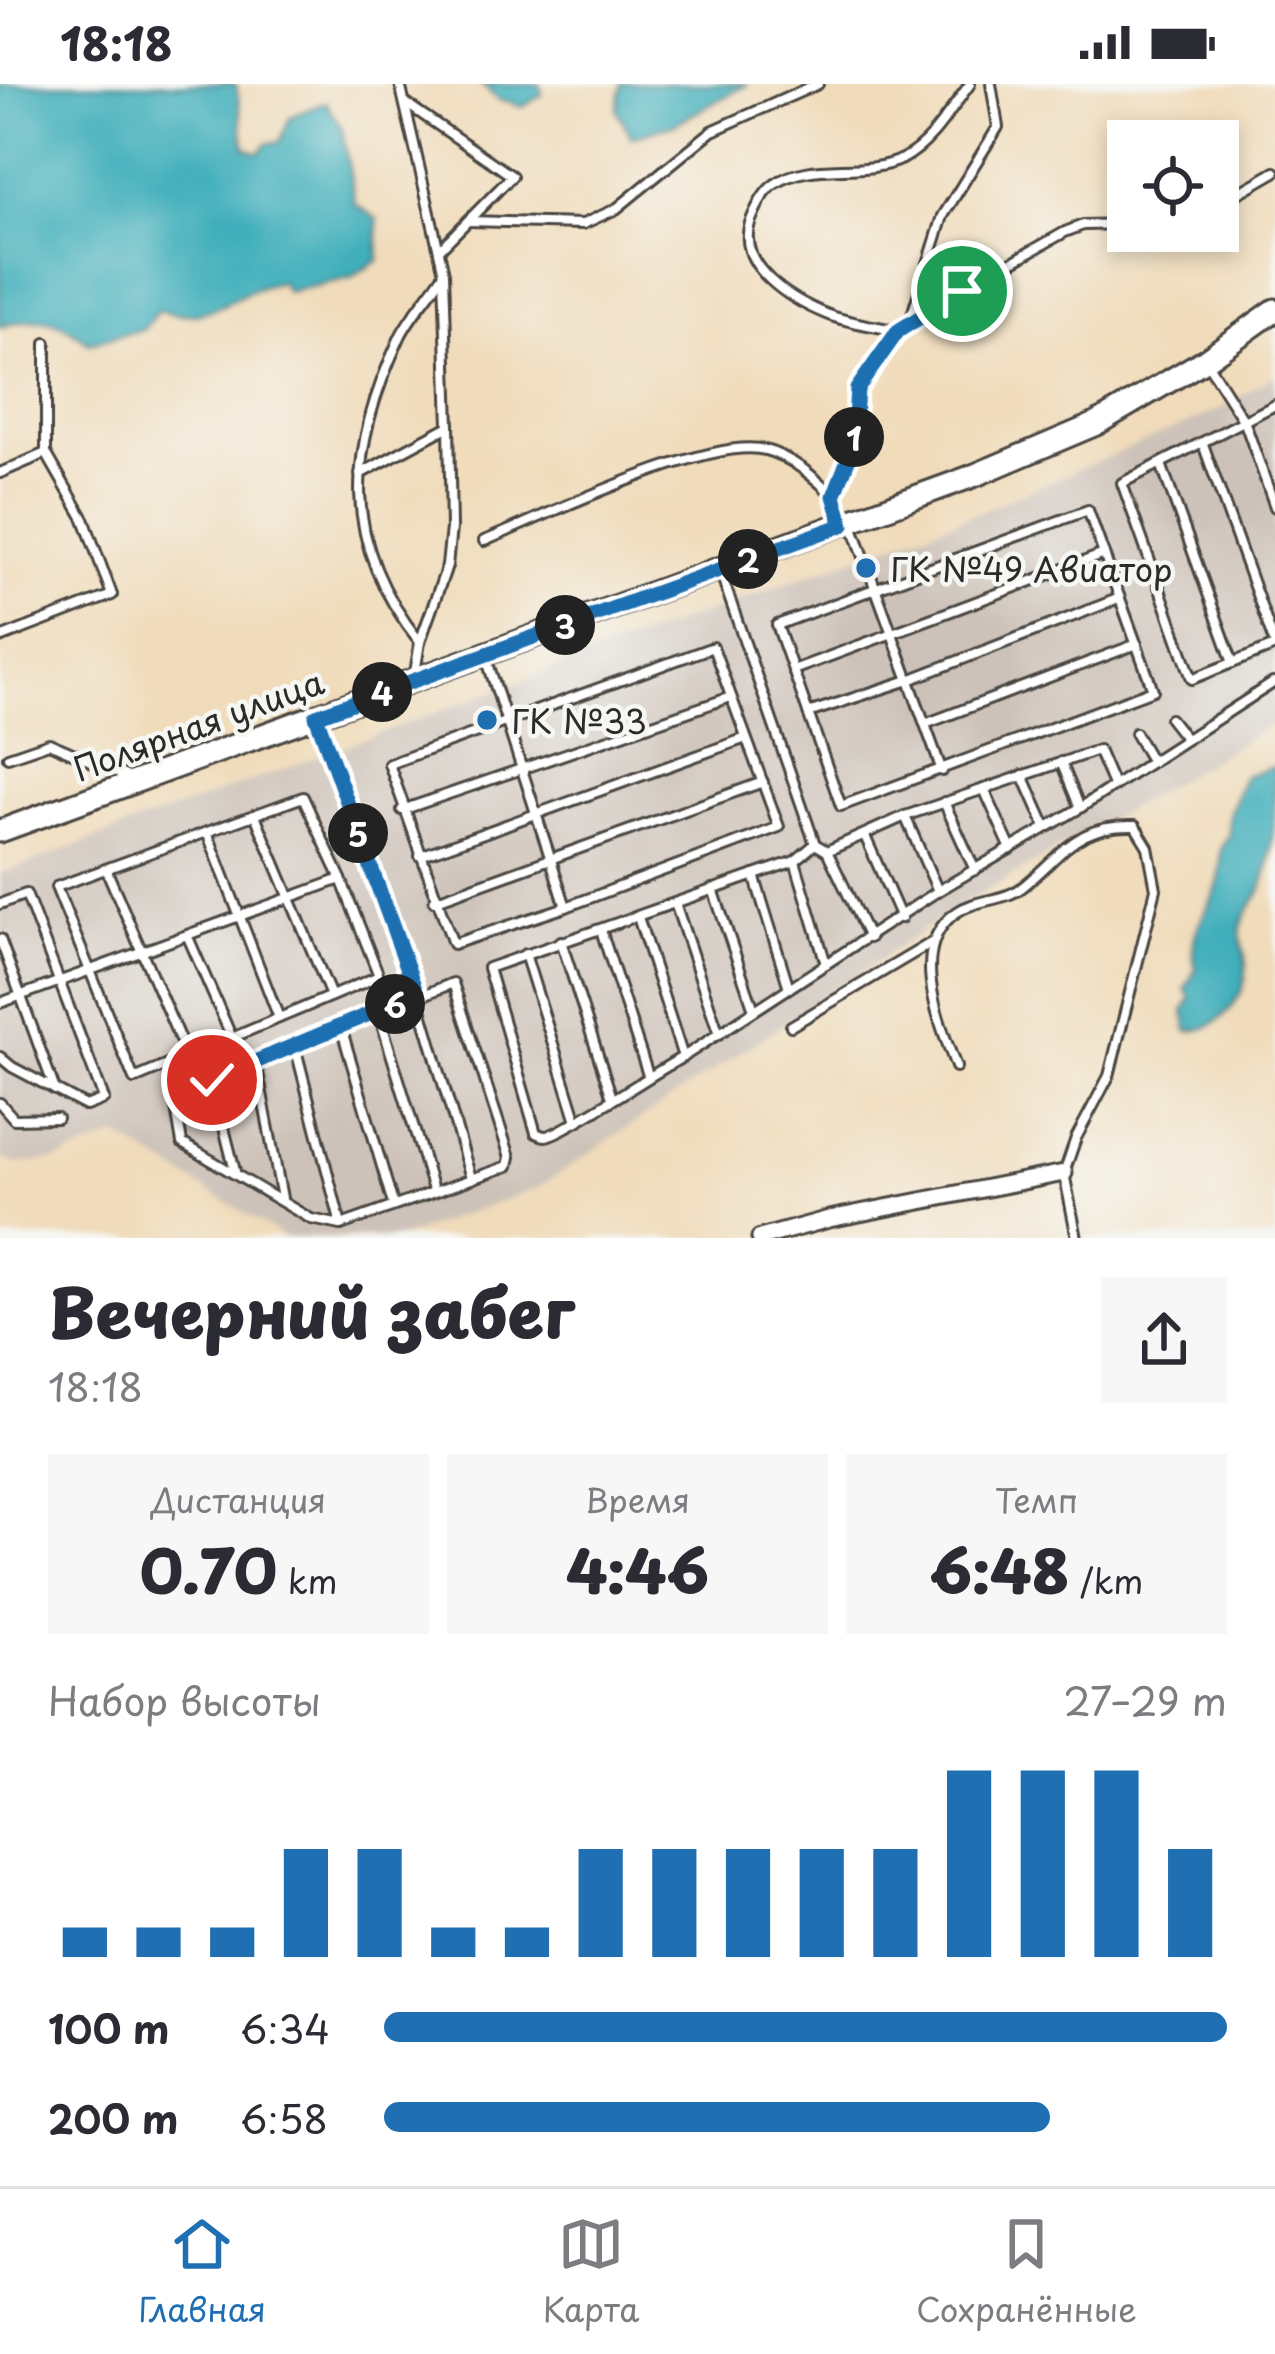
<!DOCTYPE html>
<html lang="ru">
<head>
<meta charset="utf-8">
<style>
	:root { --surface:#fff; --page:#f7f7f7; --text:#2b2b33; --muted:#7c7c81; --line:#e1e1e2; --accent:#1f6fb2 }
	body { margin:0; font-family:"Playpen Sans",sans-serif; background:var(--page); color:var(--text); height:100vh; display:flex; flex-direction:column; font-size:45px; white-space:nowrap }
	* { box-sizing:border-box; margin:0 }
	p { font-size:39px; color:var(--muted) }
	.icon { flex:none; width:66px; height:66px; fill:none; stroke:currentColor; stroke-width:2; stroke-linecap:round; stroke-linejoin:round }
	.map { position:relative; height:1154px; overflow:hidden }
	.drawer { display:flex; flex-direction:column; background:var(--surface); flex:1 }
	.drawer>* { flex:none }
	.fabs { position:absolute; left:1107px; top:36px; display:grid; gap:24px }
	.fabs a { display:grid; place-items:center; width:132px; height:132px; border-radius:0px; background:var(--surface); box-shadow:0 6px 18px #0003; font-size:60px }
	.pin { position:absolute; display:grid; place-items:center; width:102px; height:102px; color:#fff; margin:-51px; border:6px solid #fff; border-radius:50%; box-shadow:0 3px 12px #0007 }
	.km { position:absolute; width:60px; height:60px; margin:-30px; border-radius:50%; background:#222; color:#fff; font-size:33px; line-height:60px; text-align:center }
	.round { display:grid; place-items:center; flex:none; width:126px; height:126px; border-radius:0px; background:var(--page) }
	.overview { display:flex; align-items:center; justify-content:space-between; height:204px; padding:0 48px }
	h1 { font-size:66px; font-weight:800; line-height:90px }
	.stats { display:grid; grid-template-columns:repeat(3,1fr); gap:18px; height:204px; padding:12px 48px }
	.stats div { display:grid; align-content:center; border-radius:0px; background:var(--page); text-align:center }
	.stats b { font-size:60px; font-weight:800 }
	.stats small { font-size:33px; font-weight:400 }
	.stats p { font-size:33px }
	.chart { height:336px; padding:24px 48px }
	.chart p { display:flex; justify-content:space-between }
	.chart svg { width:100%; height:216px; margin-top:12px; stroke:var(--accent); stroke-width:6 }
	ul { padding:0 48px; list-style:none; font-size:39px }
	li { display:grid; grid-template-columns:192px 144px 1fr; align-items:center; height:90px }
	li i { height:30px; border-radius:15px; background:var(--accent) }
	.status { display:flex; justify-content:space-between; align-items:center; height:84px; padding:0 60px; background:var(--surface); direction:ltr }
	.status svg { height:33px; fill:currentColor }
	.tabs { display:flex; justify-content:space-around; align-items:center; height:168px; border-top:3px solid var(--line); background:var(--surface); font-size:33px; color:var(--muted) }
	.tabs a { display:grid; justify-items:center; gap:6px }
	.tabs .active { color:var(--accent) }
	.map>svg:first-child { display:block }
</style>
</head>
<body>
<div class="status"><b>18:18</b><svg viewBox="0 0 49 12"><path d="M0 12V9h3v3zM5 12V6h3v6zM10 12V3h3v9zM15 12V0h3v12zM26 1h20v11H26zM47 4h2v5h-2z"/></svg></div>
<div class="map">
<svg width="1275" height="1154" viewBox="0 0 1275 1154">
	<rect width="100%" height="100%" fill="#f6f6f2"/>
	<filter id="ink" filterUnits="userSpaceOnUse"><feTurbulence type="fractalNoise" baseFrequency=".00833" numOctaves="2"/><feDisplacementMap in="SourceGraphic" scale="24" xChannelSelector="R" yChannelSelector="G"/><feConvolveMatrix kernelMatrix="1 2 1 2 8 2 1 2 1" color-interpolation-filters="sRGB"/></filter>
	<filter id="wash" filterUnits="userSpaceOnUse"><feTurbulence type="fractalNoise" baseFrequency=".004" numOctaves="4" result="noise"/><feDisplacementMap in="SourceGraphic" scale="48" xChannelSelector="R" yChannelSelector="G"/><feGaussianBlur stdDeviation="2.7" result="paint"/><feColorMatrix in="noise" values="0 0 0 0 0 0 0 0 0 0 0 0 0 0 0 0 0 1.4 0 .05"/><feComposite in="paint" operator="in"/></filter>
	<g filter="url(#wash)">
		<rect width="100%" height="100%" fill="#f0dbba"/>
		<polygon fill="#cdc2b9" points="1275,291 1275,639 957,824 537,1104 400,1154 285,1154 118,1052 56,1076 18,1080 0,1074 0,790 976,429 1221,325"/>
		<g fill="#40afbb" stroke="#366d73" stroke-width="3">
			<path d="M0,0H233L237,5L245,64L259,69L267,59L280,58L290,33L326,18L342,44L355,120L377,135L379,176L350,194L287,208L281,198C231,206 216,243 158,226L144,245L89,259C54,232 43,231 0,243Z"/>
			<polygon points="481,0 540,0 542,11 523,23 498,16"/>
			<polygon points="622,0 748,0 673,41 631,53 617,26"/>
			<path d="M1275,682C1275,720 1275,768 1262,804C1258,816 1247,825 1243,837C1236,853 1246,868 1246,884C1246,914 1218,947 1188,947L1184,927L1191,914L1185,905L1196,885C1184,841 1215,827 1220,790C1222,774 1217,765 1229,752V731L1244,692Z"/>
		</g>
	</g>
	<g filter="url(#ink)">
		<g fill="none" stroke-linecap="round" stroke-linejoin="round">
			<g stroke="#494540" stroke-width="14">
				<g id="lane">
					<polyline points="400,0 444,189 449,342 451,444 447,482 420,558 415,589"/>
					<polyline points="407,20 512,92 440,165"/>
					<polyline points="1218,121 1275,88"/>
					<polyline points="468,137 583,140 616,125 712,47 818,0"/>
					<polyline points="910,237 943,132 998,43 991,0"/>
					<path d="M899,247C875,242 848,239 826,230C792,216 736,183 750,139C755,126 763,108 775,100C811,75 863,94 902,75C931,61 951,25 970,0"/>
					<polyline points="1207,279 1245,339 1275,423"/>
					<polyline points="1275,321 1122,399 1192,595 1275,562"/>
					<polyline points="1203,360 1275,561"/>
					<polyline points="1161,380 1233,579"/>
					<polyline points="0,389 46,369 46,259"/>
					<polyline points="360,390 449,342"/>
					<polygon points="1088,426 1153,606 841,722 777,541"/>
					<polyline points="841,434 834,412 853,363 857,305 899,247 922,229 1065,148 1083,141 1128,140"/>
					<polyline points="852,440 942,687"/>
					<path d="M484,457C541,434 710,351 765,366C792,373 814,393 834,412"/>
					<path d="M720,487L815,760L795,777L488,884L536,1049C539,1050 542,1052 546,1052C559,1052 660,985 683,973L938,807L1080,724L1273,599"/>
					<polyline points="0,554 112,511 84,435 46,369"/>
					<path d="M420,558C339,457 348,366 400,253C410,232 429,212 442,192"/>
					<polygon points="713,563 779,743 566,823 453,860 389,680"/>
					<polyline points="486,573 566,823"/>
					<polyline points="793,586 1104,470"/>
					<polyline points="808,629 909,596 1120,514"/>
					<polyline points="316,633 417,911 471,1094"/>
					<polyline points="1170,635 1185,654"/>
					<polyline points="925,640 1137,560"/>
					<polyline points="1135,649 1152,678"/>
					<polyline points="8,673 49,659 128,693"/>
					<polyline points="1061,678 1080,724"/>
					<polyline points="1023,691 1046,743"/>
					<polyline points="984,705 1011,765"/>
					<polygon points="303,713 341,795 379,892 134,995 56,803"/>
					<polyline points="944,718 975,786"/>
					<polyline points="402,726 731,613"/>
					<polyline points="255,731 331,912"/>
					<polyline points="905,732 938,807"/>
					<polyline points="207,748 279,934"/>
					<polyline points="865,752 901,834"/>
					<polyline points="815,760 827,767 905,732 1098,666 1113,701"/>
					<polyline points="827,767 869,854"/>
					<polyline points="420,772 746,654"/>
					<polyline points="795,777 826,880"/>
					<polyline points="106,785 187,972"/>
					<polyline points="754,791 789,904"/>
					<polyline points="713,805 754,926"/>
					<polyline points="434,817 763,698"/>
					<polyline points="675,819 719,950"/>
					<polyline points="0,820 26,810 104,1015 86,1022 12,983 0,973"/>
					<polyline points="638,833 683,973"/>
					<polyline points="601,846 648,991"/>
					<polyline points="188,853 232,954"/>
					<polyline points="0,855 55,1006"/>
					<polyline points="561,857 612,1014"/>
					<polyline points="525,870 577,1037"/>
					<polygon points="453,899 510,1073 508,1082 341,1141 311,1135 182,1059 174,1012"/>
					<polyline points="0,919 341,795"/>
					<polyline points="378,927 433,1106"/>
					<polyline points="791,942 931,859"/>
					<polyline points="341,943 393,1120"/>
					<polyline points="295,962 341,1141"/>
					<polyline points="256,978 282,1114"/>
					<path d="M956,983C940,939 906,862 957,828C977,814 1006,818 1025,801C1065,768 1077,740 1135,742L1148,763L1156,805L1109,992L1076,1054L1064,1089L1077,1154"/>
					<polyline points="212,997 235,1087"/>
					<polyline points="0,1019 14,1035 57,1034"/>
				</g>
			</g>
			<g stroke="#494540" stroke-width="21">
				<polyline id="street" points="760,1154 829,1135 1064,1089"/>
			</g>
			<g stroke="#494540" stroke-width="27">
				<polyline id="secondary" points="0,747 973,392 1096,340 1205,276 1275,226"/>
			</g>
			<use href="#lane" stroke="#fff" stroke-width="8"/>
			<use href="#street" stroke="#fff" stroke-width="15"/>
			<use href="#secondary" stroke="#fff" stroke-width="21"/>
		</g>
	</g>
	<g fill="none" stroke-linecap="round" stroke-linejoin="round" filter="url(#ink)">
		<g stroke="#fff" stroke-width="24">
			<polyline id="route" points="212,996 417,910 316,632 843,441 834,412 853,363 857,305 898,247 962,207"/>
		</g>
		<use href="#route" stroke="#1f6fb2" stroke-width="15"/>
	</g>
	<g fill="#1f6fb2" stroke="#f6f6f2" stroke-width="4.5">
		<circle cx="866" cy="484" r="12"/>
		<circle cx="487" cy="636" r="12"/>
	</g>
	<g text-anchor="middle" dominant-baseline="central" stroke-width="9" stroke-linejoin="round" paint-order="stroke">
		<g font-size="33" fill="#2b2b2b" stroke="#f6f6f2" text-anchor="start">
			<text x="890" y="484">ГК №49 Авиатор</text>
			<text x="511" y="636">ГК №33</text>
		</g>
		<g font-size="33" fill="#2b2b2b" stroke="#f6f6f2">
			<text transform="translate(198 640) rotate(-20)">Полярная улица</text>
		</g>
	</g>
</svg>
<div class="fabs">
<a><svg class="icon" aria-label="locate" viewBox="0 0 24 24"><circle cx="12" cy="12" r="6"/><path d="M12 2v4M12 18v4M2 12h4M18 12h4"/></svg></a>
</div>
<div class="pin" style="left:962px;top:207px;background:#1e9e55"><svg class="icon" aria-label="arrive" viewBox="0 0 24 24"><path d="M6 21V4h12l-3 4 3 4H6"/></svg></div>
<div class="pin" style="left:212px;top:996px;background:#d93025"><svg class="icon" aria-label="check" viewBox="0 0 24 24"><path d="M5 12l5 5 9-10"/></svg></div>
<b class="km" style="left:854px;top:353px">1</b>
<b class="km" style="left:748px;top:475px">2</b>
<b class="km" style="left:565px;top:541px">3</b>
<b class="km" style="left:382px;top:608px">4</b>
<b class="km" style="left:358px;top:749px">5</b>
<b class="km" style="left:395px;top:920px">6</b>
</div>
<section class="drawer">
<div class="overview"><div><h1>Вечерний забег</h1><p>18:18</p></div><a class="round"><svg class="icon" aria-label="share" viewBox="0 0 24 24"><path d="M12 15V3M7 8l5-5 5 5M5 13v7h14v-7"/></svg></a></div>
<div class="stats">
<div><p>Дистанция</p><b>0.70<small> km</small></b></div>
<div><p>Время</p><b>4:46</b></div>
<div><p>Темп</p><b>6:48<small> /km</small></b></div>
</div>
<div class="chart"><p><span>Набор высоты</span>27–29 m</p>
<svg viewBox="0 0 160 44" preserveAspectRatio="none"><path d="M5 44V38M15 44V38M25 44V38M35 44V22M45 44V22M55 44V38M65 44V38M75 44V22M85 44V22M95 44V22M105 44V22M115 44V22M125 44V6M135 44V6M145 44V6M155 44V22"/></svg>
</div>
<ul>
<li><b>100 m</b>6:34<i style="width:100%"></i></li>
<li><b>200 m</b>6:58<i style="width:79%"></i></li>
</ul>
</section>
<nav class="tabs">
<a class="active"><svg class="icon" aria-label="home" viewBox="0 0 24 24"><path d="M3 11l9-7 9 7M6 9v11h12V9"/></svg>Главная</a>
<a><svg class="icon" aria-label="map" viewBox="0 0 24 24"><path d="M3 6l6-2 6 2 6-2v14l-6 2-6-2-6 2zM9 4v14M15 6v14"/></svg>Карта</a>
<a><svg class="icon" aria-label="saved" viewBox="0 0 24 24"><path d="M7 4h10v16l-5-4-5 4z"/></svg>Сохранённые</a>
</nav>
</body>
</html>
